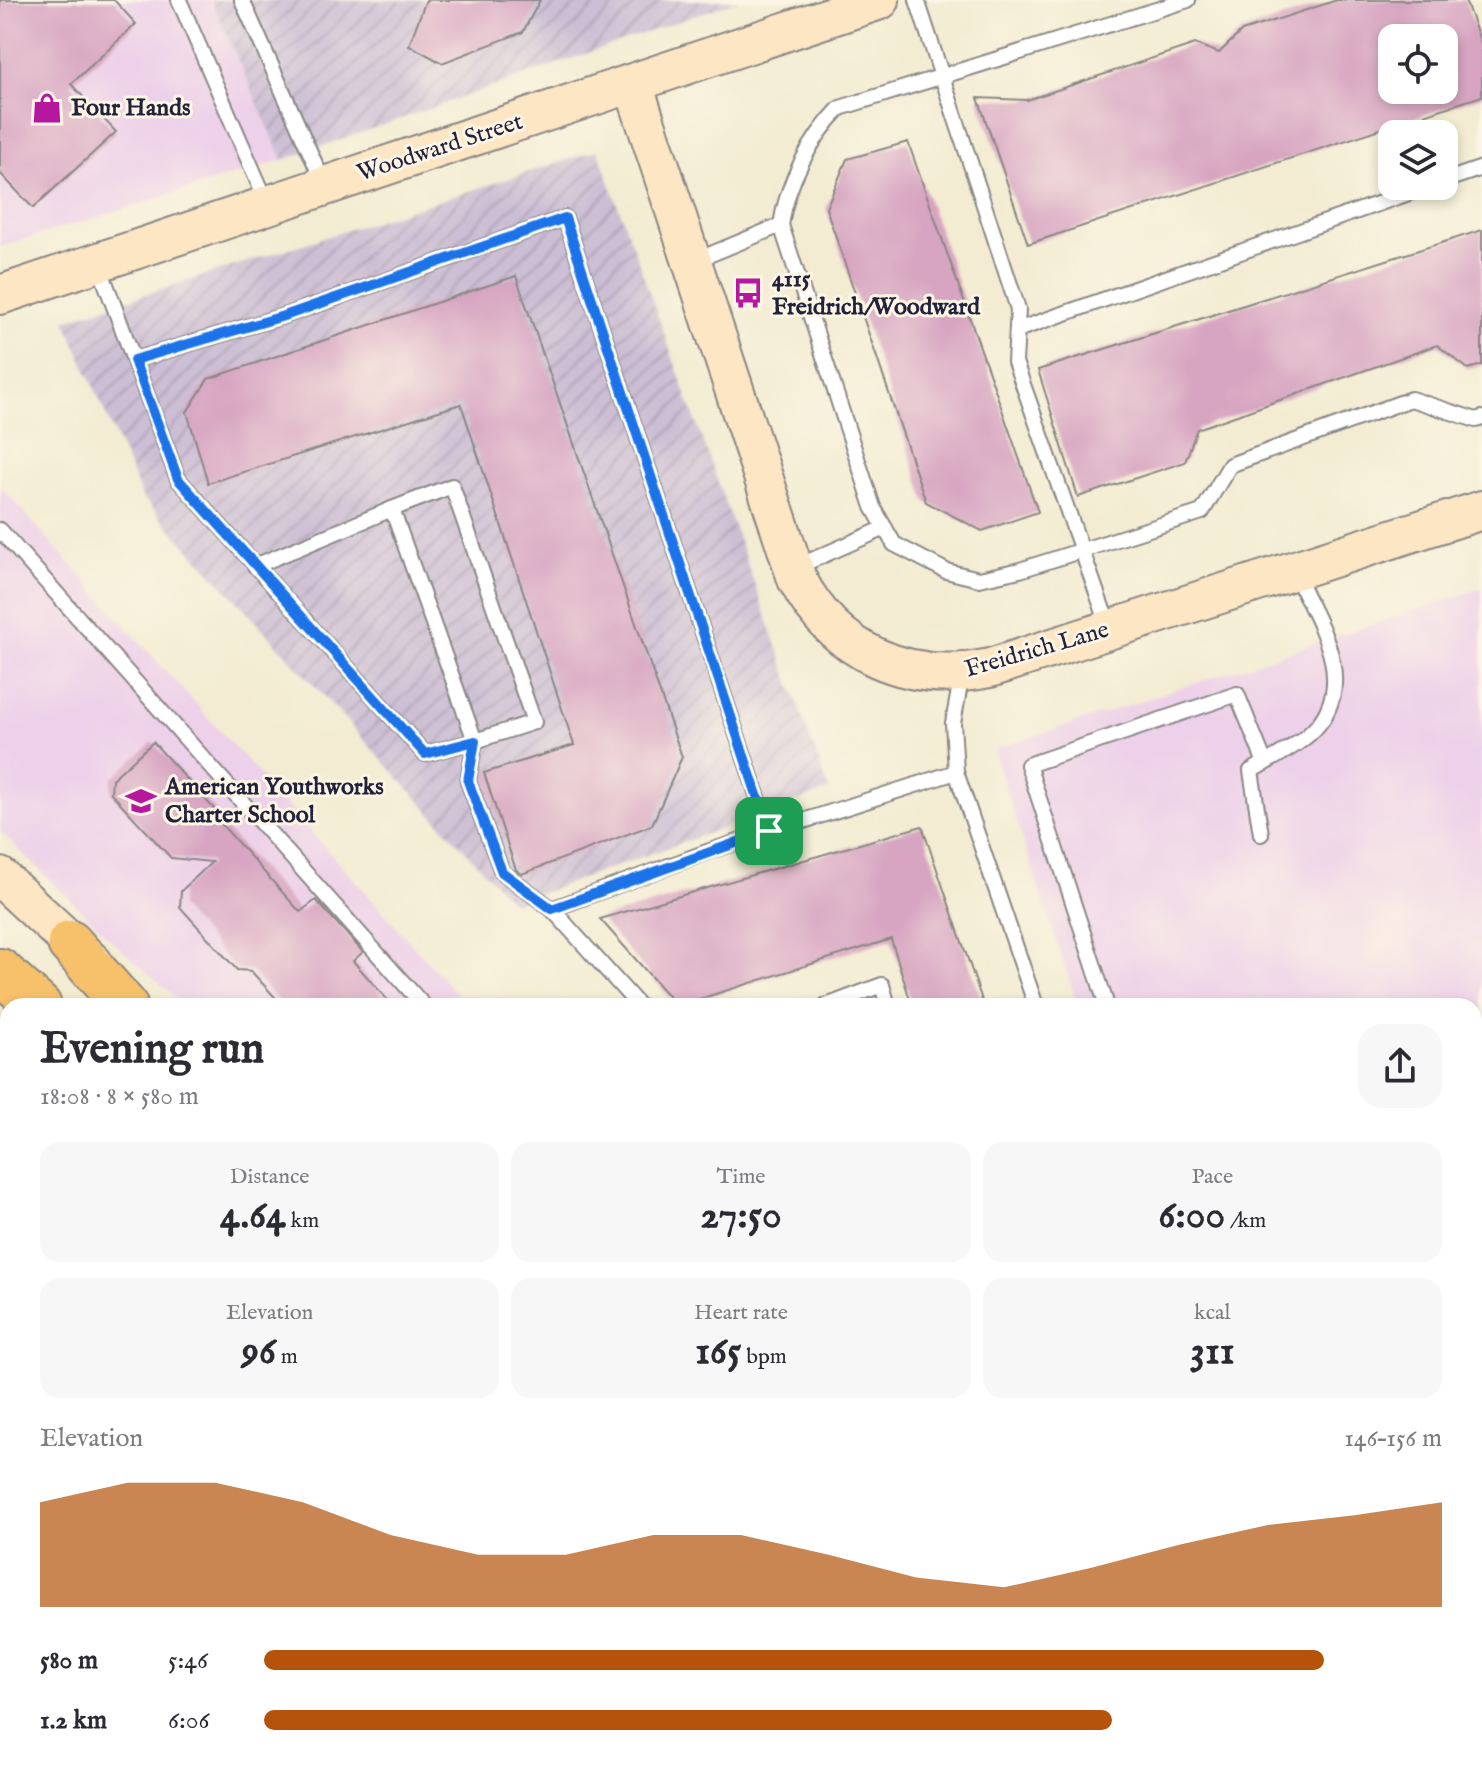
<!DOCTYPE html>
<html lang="en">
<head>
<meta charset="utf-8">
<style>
	:root { --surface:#fff; --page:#f7f7f7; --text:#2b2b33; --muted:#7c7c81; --accent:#b45309 }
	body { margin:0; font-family:"IM FELL English",serif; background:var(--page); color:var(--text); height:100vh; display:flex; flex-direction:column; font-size:30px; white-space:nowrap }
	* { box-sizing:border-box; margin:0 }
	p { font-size:26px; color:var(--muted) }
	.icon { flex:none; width:44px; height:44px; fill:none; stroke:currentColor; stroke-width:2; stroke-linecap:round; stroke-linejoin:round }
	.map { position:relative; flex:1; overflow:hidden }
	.sheet { position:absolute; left:0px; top:998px; width:1482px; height:770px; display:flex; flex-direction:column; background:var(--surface); border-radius:24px 24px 0 0; box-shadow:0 4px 12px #0003 }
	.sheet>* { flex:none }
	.tools { position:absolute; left:1378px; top:24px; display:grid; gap:16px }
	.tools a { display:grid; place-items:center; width:80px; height:80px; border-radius:16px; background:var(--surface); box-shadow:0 4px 12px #0003; font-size:40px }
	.pin { position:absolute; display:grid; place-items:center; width:68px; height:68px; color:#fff; margin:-34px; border-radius:16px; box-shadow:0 4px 12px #0006 }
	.round { display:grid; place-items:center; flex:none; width:84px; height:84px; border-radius:24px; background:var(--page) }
	.overview { display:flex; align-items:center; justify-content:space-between; height:136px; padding:0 40px }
	h1 { font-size:44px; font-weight:700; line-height:60px }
	.figures { display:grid; grid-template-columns:repeat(3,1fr); gap:12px; height:136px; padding:8px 40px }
	.figures div { display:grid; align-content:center; border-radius:20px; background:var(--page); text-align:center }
	.figures b { font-size:40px; font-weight:700 }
	.figures small { font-size:22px; font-weight:400 }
	.figures p { font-size:22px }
	.chart { height:224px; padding:16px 40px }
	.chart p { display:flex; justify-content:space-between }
	.chart svg { width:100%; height:144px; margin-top:8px; fill:var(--accent); opacity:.7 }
	ul { padding:0 40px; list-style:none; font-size:26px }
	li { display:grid; grid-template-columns:128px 96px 1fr; align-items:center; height:60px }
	li i { height:20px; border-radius:10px; background:var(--accent) }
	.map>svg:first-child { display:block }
</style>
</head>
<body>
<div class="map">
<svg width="1482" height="1767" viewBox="0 0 1482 1767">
	<defs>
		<pattern id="industrial-furrows" width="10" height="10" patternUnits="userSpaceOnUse" patternTransform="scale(2)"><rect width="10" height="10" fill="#ccbed4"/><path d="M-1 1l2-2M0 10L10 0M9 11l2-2" fill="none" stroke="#afa3b7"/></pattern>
	</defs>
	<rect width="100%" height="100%" fill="#fcf5e5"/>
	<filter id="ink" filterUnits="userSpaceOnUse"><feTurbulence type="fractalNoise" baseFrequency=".0125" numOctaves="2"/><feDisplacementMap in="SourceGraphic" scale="16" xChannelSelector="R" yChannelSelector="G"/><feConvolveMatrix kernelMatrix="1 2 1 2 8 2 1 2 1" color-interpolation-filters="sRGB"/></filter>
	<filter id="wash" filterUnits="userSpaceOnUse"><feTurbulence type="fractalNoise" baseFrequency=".006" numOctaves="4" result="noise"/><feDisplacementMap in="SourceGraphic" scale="32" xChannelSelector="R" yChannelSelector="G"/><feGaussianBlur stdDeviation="1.8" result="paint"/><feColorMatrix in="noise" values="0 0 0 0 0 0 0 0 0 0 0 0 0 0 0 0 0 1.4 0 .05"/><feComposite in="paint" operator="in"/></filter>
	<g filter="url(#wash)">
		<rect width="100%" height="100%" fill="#f3ecd2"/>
		<g fill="#edd0e9">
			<polygon points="0,0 211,0 283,160 0,247"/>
			<polygon points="0,485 137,639 468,1006 185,1006 117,945 0,831"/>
			<polygon points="1482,588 1482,1767 1280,1767 1273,1760 1474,1760 1474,1006 1078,1006 993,750"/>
		</g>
		<g fill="url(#industrial-furrows)">
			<polygon points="211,0 739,0 283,160"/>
			<polygon points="598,150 829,790 513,903 142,497 65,320"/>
		</g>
		<polygon fill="#5dcad3" stroke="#407687" stroke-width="2" points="918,1760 974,1760 981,1767 914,1767"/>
		<g id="blocks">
			<g fill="#d7a4c1" fill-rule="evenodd">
				<polygon points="0,0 114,0 136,24 71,84 116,132 33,208 0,173"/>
				<polygon points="426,0 540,0 523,32 442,63 409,45"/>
				<path d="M1337,0H1465L1482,46V96L1028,244L978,98L1027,100L1195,44L1219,53L1242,31ZM1392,38H1444V90H1392Z"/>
				<polygon points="908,142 1038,512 982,531 926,502 826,208 847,159"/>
				<polygon points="1482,230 1482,365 1468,369 1437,345 1197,429 1185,462 1078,497 1038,370"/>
				<polygon points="516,276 682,757 652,825 522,874 516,870 484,773 574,745 461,404 208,483 187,412 208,379"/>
				<polygon points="153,742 226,822 222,825 300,912 316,900 363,952 353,961 393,1006 283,1006 251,971 237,970 180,907 181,891 212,862 171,858 111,793 112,779"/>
				<polygon points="922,826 984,1006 912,1006 891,939 677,1006 600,919"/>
			</g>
		</g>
	</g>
	<g filter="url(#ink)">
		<use href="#blocks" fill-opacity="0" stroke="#8a8786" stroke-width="2"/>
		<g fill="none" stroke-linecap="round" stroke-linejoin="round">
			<g stroke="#8a8786" stroke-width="18">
				<g id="lane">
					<polyline points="179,0 268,205"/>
					<polyline points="242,0 325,186"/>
					<polyline points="917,0 1018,309 1015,362 1109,627"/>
					<path d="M1188,0L840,108C810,139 787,183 781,225L873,507L894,544L946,571L979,579L1020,570L1202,512L1230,465L1411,399L1476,420L1482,418"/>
					<polyline points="1444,181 1482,168"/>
					<polyline points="692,262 781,225"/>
					<polyline points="98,263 178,479 425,754 475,741 392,509 255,566"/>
					<polyline points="1017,330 1429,186"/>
					<polyline points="134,360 287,315 565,218 769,831"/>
					<polyline points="392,509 452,486 534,722 475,741 468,781 502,872 552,909"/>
					<polyline points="0,530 424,1006"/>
					<polyline points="794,568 885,528"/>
					<polyline points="962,674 953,723 956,772 1036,1006"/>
					<path d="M1261,834L1251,771C1271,759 1304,743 1318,725C1357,677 1316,620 1295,573"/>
					<polyline points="639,1006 552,909 710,851 956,772"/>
					<polyline points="826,1006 882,985 888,1006"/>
					<polyline points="1107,1006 1028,765 1237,694 1265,763"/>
					<polyline points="1474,1060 1482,1057"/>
					<polyline points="1474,1296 1482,1324"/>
					<polyline points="1474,1400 1482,1381"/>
					<polyline points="1474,1426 1482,1454"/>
					<polyline points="1474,1488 1482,1485"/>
					<polyline points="1474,1558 1482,1555"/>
					<polyline points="1474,1632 1482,1629"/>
					<polyline points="1350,1760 1357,1767"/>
				</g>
			</g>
			<g stroke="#8a8786" stroke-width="32">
				<g id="street">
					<polyline points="1474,1364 1482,1361"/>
					<polyline points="1474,1409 1482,1406"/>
				</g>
			</g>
			<g stroke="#8a8786" stroke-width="42">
				<g id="secondary">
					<path d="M633,84L797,579C836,654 908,685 990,668L1482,510"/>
					<polyline points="0,295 880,0"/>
					<polyline points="0,877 93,963"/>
					<polyline points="0,1433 8,1441"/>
					<polyline points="1076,1760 1085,1767"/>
				</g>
			</g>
			<g stroke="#8a8786" stroke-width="48">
				<g id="highway">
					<polyline points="70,943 125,1006"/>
					<polyline points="0,971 39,1006"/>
					<polyline points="0,1080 8,1088"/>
					<polyline points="0,1196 8,1204"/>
					<polyline points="0,1322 8,1332"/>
					<polyline points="313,1760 316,1767"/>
					<polyline points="433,1760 441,1767"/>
					<polyline points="491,1760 500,1767"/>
					<polyline points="573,1760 581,1767"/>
					<polyline points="694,1760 702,1767"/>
					<polyline points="744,1760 751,1767"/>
					<polyline points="822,1760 826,1767"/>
					<polyline points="887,1760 895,1767"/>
				</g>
			</g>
			<use href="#lane" stroke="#fff" stroke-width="14"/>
			<use href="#street" stroke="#fff" stroke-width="28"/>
			<use href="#secondary" stroke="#fce6c4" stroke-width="38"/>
			<use href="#highway" stroke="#f7c06b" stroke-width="44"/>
		</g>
	</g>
	<g fill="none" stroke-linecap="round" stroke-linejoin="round" filter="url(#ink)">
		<g stroke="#fff" stroke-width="16">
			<polygon id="route" points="565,218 769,831 552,909 502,872 468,781 475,741 425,754 178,479 134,360 287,315"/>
		</g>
		<use href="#route" stroke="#1a73e8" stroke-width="10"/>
	</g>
	<defs>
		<g id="shop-bare" transform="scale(2.4)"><path d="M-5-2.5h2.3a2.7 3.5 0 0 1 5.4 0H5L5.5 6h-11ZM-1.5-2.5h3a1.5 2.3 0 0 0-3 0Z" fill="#b5179e" stroke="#fcf5e5" stroke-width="2.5" paint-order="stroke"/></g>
		<g id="bus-bare" transform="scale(2.4)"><path d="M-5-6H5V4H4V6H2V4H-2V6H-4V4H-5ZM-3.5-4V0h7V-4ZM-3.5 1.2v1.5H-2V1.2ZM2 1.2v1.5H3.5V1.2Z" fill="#b5179e" stroke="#fcf5e5" stroke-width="2.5" paint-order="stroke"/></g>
		<g id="school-bare" transform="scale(2.4)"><path d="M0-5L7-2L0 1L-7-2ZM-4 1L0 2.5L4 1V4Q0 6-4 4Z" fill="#b5179e" stroke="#fcf5e5" stroke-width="2.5" paint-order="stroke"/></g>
	</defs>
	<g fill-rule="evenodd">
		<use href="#shop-bare" x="47" y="108"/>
		<use href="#bus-bare" x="748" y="293"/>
		<use href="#school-bare" x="141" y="801"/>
	</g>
	<g text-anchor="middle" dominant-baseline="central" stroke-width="6" stroke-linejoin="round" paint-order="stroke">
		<g font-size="24" font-weight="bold" fill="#22223b" stroke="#fcf5e5" text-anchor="start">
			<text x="71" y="108">Four Hands</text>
			<text x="772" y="279">4115<tspan x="772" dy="28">Freidrich/Woodward</tspan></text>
			<text x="165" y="787">American Youthworks<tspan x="165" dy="28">Charter School</tspan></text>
		</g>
		<g font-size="24" fill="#22223b" stroke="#fcf5e5">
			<text transform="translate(440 148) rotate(-18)">Woodward Street</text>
			<text transform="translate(1037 650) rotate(-16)">Freidrich Lane</text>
		</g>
	</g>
</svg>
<div class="tools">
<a><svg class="icon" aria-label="locate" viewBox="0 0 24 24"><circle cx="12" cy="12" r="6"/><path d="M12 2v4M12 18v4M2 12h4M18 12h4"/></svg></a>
<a><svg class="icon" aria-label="layers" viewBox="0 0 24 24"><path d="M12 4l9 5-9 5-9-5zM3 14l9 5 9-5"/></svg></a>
</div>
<div class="pin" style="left:769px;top:831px;background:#1e9e55"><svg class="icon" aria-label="arrive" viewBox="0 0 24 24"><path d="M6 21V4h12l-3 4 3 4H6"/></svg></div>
<section class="sheet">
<div class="overview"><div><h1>Evening run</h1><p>18:08 · 8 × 580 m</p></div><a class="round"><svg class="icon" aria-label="share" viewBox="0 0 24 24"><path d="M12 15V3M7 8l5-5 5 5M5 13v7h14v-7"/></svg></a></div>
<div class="figures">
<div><p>Distance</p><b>4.64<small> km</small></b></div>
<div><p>Time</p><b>27:50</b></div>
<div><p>Pace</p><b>6:00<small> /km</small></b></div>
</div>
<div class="figures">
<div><p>Elevation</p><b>96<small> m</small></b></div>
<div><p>Heart rate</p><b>165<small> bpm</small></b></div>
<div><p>kcal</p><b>311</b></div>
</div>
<div class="chart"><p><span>Elevation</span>146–156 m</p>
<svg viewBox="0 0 160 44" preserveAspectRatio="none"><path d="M0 44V12L10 6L20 6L30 12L40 22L50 28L60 28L70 22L80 22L90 28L100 35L110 38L120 32L130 25L140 19L150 16L160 12V44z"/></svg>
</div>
<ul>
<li><b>580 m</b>5:46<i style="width:90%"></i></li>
<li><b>1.2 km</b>6:06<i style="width:72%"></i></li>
</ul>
</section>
</div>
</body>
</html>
